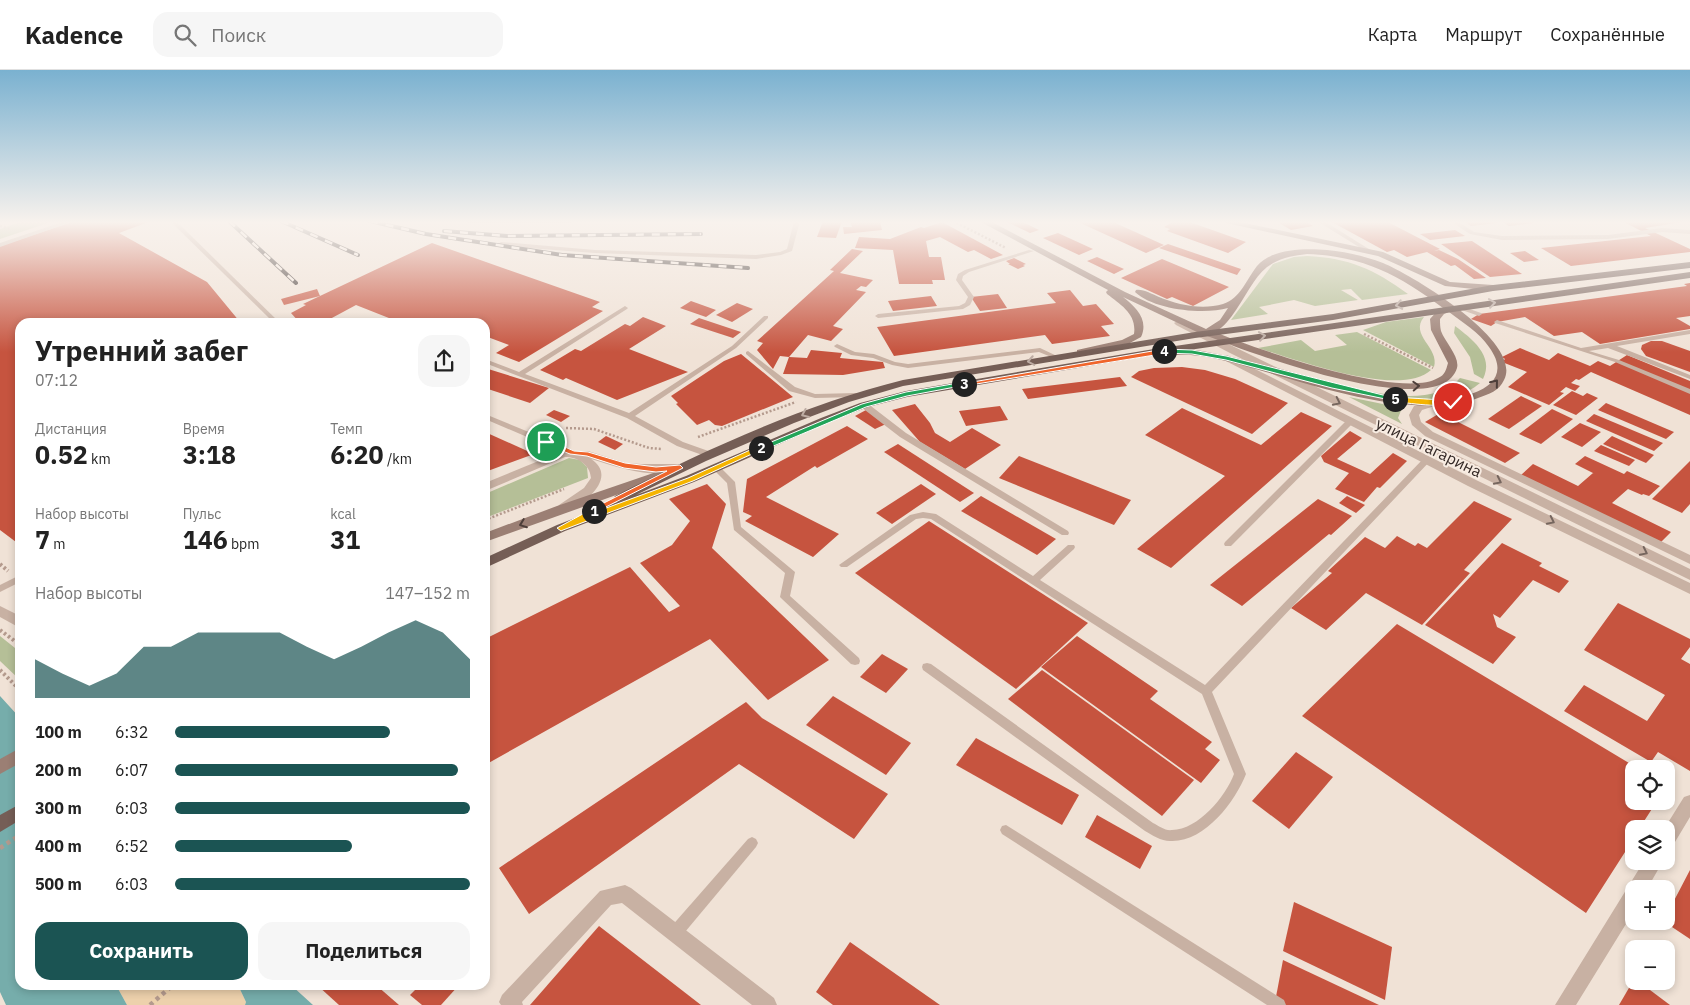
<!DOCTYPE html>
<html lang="ru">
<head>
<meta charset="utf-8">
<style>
	:root { --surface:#fff; --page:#f6f6f6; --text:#222; --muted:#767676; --line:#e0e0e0; --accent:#1b5453 }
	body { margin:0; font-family:"IBM Plex Sans",sans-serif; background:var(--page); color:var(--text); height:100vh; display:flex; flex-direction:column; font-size:19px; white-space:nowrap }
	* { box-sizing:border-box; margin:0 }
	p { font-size:16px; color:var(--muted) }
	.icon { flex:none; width:28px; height:28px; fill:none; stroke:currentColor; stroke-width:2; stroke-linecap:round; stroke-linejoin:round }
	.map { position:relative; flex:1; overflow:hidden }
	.sheet { position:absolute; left:15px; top:248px; width:475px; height:672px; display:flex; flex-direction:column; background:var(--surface); border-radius:15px; box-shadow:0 2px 8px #0003 }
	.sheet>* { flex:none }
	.controls { position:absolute; left:1625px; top:690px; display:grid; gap:10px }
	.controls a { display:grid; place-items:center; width:50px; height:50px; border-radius:10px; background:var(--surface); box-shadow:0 2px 8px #0003; font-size:25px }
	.pin { position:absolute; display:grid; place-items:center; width:42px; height:42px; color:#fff; margin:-21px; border:2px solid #fff; border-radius:50%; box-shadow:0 1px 5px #0007 }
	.km { position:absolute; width:25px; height:25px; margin:-12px; border-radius:50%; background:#222; color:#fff; font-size:14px; line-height:25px; text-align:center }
	.round { display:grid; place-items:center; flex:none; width:52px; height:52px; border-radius:15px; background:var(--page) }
	.summary { display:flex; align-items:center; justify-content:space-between; height:85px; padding:0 20px }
	h1 { font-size:28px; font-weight:800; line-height:38px }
	.figures { display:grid; grid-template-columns:repeat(3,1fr); gap:8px; height:85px; padding:5px 20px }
	.figures div { display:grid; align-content:center }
	.figures b { font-size:25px; font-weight:800 }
	.figures small { font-size:14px; font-weight:400 }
	.figures p { font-size:14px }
	.chart { height:140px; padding:10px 20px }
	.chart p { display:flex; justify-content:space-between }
	.chart svg { width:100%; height:90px; margin-top:5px; fill:var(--accent); opacity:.7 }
	.button { display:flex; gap:10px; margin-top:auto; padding:10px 20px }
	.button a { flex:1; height:58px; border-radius:15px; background:var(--accent); color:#fff; font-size:20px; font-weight:800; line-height:58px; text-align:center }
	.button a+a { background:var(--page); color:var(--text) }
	ul { padding:0 20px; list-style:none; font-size:16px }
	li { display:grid; grid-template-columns:80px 60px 1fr; align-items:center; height:38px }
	li i { height:12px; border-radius:6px; background:var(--accent) }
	header { display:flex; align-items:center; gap:30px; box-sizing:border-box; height:70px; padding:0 25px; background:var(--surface); border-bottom:1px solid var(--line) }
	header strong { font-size:24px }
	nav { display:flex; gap:28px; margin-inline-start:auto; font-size:18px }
	.search { width:350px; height:45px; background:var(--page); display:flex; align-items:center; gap:12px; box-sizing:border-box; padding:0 18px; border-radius:15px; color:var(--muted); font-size:19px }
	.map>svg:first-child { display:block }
</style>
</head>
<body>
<header>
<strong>Kadence</strong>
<div class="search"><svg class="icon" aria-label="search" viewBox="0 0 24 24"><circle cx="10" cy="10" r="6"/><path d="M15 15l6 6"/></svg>Поиск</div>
<nav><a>Карта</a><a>Маршрут</a><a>Сохранённые</a></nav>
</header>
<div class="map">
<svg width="1690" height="935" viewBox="0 0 1690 935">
	<rect width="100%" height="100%" fill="#f0e2d6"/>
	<g fill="#b5bf97">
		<polygon points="23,151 54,151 0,169 0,159"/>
		<path d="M1307,186C1349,188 1374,199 1408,224L1362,230L1351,219L1341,220L1358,230L1315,236L1294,230L1259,237L1268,244L1231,250L1273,194L1294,187Z"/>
		<path d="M1424,247C1409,265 1440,278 1434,297L1363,260L1386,252Z"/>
		<path d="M1455,256C1471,268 1495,286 1483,309L1474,304L1470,287L1454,263Z"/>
		<path d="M1357,262L1431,300C1400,329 1295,289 1258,278L1301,270L1315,281L1347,275L1335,265Z"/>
		<path d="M1316,308C1354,318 1430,343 1460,308L1480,313C1447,342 1384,326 1345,316C1336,314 1322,312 1316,308Z"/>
		<polygon points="1349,327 1402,338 1398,348 1402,354"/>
		<polygon points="569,388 580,390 587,397 588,408 485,448 485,424"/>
		<polygon points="0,566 20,582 20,610 0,591"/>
	</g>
	<polygon fill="#edd1ac" points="116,915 238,915 246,932 245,935 127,935"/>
	<g fill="#76adab">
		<polygon points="0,626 20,648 20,915 116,915 127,935 6,935 0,922"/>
		<polygon points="238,915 291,915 313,935 245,935 246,932"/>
	</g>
	<g fill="#c6543f">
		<polygon points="75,151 151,151 119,163 207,212 240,252 20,252 20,475 0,460 0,176"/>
		<polygon points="823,151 842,151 836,168 817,167"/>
		<polygon points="850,151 880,151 882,160 844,164 843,157 852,157"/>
		<polygon points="1005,151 1021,151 1039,160 1030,163"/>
		<polygon points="1076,151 1111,151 1164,175 1146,183"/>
		<polygon points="1174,151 1187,151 1246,172 1228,183 1167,161 1170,159 1164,157"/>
		<polygon points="1276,151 1305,151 1313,156 1291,160"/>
		<polygon points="1330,151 1386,151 1440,179 1434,181 1439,180 1458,189 1486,208 1474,209 1455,195 1451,196 1427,182 1407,187 1394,180 1387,182"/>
		<polygon points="1463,151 1497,151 1497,153 1471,156"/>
		<polygon points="1501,151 1533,151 1533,153 1509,156"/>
		<polygon points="1622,151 1688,151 1645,158 1690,179 1690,182 1571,196 1541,178 1651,166"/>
		<polygon points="942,152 1003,185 991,189 974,180 968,182 940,167 926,171 929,187 941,187 945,210 932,210 933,214 899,214 893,180 855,178 859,167 890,169 921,157 924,158"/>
		<polygon points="1455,160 1465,166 1430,170 1420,164"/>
		<polygon points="1058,163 1093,179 1079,185 1043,168"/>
		<polygon points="1472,171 1522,204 1490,207 1441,174"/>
		<polygon points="432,173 600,232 592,237 603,241 519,292 496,283 509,275 485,266 485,252 399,252 356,235 330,249 341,252 299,252 291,243 306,235 303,234"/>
		<polygon points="1168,174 1241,199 1237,205 1159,178"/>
		<polygon points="852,179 863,181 840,203 873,210 866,217 861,216 856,220 866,222 833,256 843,259 831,271 808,265 789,287 780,286 773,299 757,280 763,273 757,271 834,201 830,200"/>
		<polygon points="1525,181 1539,190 1524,192 1510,183"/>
		<polygon points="1097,187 1124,199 1114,204 1087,191"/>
		<polygon points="1014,188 1026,194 1023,195 1025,196 1018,199 1008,194 1010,194 1006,191"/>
		<polygon points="1162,189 1229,217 1193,236 1172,227 1167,229 1121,208"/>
		<polygon points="1690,213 1690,246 1676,248 1690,256 1690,259 1600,274 1582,262 1554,266 1525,247 1497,252 1491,256 1471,249 1479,244 1687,216 1684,214"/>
		<polygon points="317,219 320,226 284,235 281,229"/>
		<polygon points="1070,220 1083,236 1096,234 1114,254 1101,256 1110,266 1052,274 1045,265 894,286 877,257 1056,233 1047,223"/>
		<polygon points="998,224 1007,238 980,241 971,227"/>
		<polygon points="931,226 937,236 893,241 888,231"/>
		<polygon points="691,231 716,240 706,247 680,238"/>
		<polygon points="737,233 753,239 732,252 716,245"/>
		<polygon points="643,247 666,256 629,279 688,302 617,330 566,308 563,310 540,300 575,279 581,281 625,254 630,256"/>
		<polygon points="699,248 741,262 733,268 690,254"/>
		<polygon points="1651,271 1662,271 1690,281 1690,302 1646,286 1641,279 1642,275"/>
		<polygon points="1520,278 1549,290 1558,283 1590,296 1598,291 1610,296 1627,285 1690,311 1690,345 1591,302 1579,310 1576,309 1571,313 1580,316 1575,321 1566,317 1560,322 1564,323 1549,335 1508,317 1527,302 1502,292 1505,289 1502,287"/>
		<polygon points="811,280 842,283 840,288 883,292 885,298 843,305 783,304 789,287 807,288"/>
		<polygon points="741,284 793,327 722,356 715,355 709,350 697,355 676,334 678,333 671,326 724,291"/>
		<polygon points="1182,297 1205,300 1235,309 1288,333 1252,364 1131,307 1139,301 1154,298"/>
		<polygon points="485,298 549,318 530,333 485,318"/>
		<polygon points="1120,307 1127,316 1028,329 1022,319"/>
		<polygon points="1572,321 1583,326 1587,323 1598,328 1576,345 1553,335"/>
		<polygon points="1521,326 1542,336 1509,359 1488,349"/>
		<polygon points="1606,333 1674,362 1666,369 1598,340"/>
		<polygon points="915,334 930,353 935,363 950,372 972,358 1001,375 965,399 920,372 892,340"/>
		<polygon points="1000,336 1008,350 966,356 959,341"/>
		<polygon points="1182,338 1261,375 1301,342 1332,356 1171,498 1137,479 1225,406 1145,365"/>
		<polygon points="1552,339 1573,349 1541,374 1519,364"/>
		<polygon points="554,340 570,346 561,352 546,345"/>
		<polygon points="866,340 886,354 875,359 855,346"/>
		<polygon points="1440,343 1520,383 1505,393 1425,352"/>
		<polygon points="1594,344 1663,373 1654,381 1586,351"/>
		<polygon points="1580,353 1601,362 1582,377 1561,367"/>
		<polygon points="847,356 868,369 817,398 815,396 766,427 839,464 813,487 745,451 752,446 743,442 747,409"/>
		<polygon points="1350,361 1362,368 1337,389 1370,404 1393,383 1407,391 1380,418 1377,417 1364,432 1335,419 1349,403 1324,392 1321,386"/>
		<polygon points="485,362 534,384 485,402"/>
		<polygon points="606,366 623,374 615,380 598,372"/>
		<polygon points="1612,366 1654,385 1646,393 1603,374"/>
		<polygon points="898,374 974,423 960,432 884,382"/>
		<polygon points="1601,375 1635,390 1629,396 1594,381"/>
		<polygon points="1019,386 1131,430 1114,455 999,408"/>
		<polygon points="1585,386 1624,404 1627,401 1660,416 1649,426 1643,424 1642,425 1628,419 1612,433 1671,462 1660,473 1521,405 1533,394 1578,416 1593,403 1613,413 1575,394"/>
		<polygon points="1690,391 1690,434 1682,443 1652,429"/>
		<polygon points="707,414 726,434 712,478 829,590 768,630 710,569 485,695 485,569 630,497 669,542 680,536 640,493 672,475 690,451 669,429"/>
		<polygon points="921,414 936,424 892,454 876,443"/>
		<polygon points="981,426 1056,469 1037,485 961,441"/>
		<polygon points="1347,426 1365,435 1356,443 1339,433"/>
		<polygon points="1318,429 1352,446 1331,465 1329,464 1242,536 1210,515"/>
		<polygon points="1474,431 1512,449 1464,500 1470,503 1422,555 1366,523 1326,560 1291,538 1332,503 1328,501 1365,467 1385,478 1397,466 1415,476 1418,473 1427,478"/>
		<polygon points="929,451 1088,553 1016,619 855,503"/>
		<polygon points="1502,473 1542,493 1539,496 1569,511 1559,523 1533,510 1500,548 1493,544 1497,557 1516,567 1493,594 1425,555"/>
		<polygon points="1618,533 1690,569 1690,577 1681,589 1690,594 1690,701 1658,682 1651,692 1564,641 1584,615 1647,651 1665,625 1584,580"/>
		<polygon points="1397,554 1639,699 1634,699 1634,731 1657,731 1639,759 1634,759 1634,768 1586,843 1302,646"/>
		<polygon points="1077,566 1158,621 1150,629 1212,672 1205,679 1220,690 1201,713 1041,597"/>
		<polygon points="882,584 908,599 886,623 860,607"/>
		<polygon points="1042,600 1194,710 1162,746 1008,629"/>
		<polygon points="833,626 911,673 886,705 806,655"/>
		<polygon points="746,632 762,648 888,724 854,769 739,694 529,844 499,798"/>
		<polygon points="976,668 1079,725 1062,755 956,695"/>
		<polygon points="1296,682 1333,707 1289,759 1252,731"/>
		<polygon points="1097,745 1152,776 1140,799 1085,767"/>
		<polygon points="1690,800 1690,869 1663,851 1666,851 1666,846"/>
		<polygon points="1294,832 1392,877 1385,930 1283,881"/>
		<polygon points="599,856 701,935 530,935"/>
		<polygon points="850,872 940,935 833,935 816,922"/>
		<polygon points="1283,890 1379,935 1281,935 1275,932"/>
		<polygon points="1633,911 1638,911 1670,935 1619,935"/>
		<polygon points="317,915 376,915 399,935 339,935"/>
		<polygon points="420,915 459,915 441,935 422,935 410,925"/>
	</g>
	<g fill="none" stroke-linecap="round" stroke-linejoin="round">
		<g stroke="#b49a8d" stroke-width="2.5" stroke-dasharray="2 2" stroke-linecap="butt">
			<polyline points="953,151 1006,178"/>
			<polyline points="0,156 11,159"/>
			<polyline points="1364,264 1433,298"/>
			<polyline points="566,358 594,359 649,378 662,379"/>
			<polyline points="698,367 796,332"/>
			<polyline points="485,450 564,419"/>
		</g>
		<g stroke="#b49a8d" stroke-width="4" stroke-dasharray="2.5 2.5" stroke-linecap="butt">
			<polyline points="0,494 8,501"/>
			<polyline points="0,560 20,575"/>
			<polyline points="0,600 20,620"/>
		</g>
		<g stroke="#b49a8d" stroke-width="4.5" stroke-dasharray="4 4" stroke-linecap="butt">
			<polyline points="0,778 20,765"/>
			<polyline points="150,935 173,915"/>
		</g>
		<g fill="#c8b1a3" fill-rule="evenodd">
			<polygon points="65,151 74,151 0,177 0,173"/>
			<polygon points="170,151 176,151 279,252 273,252"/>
			<polygon points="794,151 800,151 792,181 781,185 756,189 595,183 501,176 498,174 501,172 595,180 756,185 780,182 787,179"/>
			<polygon points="1317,151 1324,151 1372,181 1367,182"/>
			<polygon points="1450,151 1457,151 1474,162 1502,166 1608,165 1662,158 1690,160 1690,164 1662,162 1608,169 1502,170 1470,164"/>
			<polygon points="1029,180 1034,181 969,202 963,206 962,210 974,227 970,235 963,239 878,248 875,246 878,244 959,236 965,233 968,227 956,210 958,204 965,200"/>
			<polygon points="625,236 628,238 627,239 525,304 629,343 732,276 764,246 768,246 768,248 736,278 635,346 683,372 714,383 715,385 714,387 708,387 677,376 627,348 485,293 485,289 519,302"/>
			<polygon points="1461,236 1481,243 1482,244 1479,246 1459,239 1458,238"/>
			<polygon points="1497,250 1581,278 1690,260 1690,264 1617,276 1690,305 1690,309 1608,278 1589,281 1619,290 1690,319 1690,324 1615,292 1495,253 1494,252"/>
			<polygon points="837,274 855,282 874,284 895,292 908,294 1040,278 1059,287 1056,289 1039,282 908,298 892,295 873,288 851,285 835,277 834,276"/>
			<polygon points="748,281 795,317 815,324 857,323 861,325 857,327 815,328 789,321 746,284 746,282"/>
			<polygon points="861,333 867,333 906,363 1068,461 1069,463 1068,465 1062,465 900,367 861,337"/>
			<polygon points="485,344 575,381 576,383 575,385 569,385 485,349"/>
			<polygon points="1348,349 1351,349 1355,351 1231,476 1225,476 1224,474 1225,472"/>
			<path d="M1424,388H1430L1431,390L1212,622L1246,704C1235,732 1204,773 1170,771C1161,771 1152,765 1145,761L923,600L922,597L923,594L927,593L931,594L1153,753C1159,756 1165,761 1172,760C1198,760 1226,726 1234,704L1202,624L931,449L923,448L916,449L847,497H841L839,495L910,445L923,442L936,444L1033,506L1068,475H1074L1075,477L1074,479L1040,510L1205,615Z"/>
			<polygon points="716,395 719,396 735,412 741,457 795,502 790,526 859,588 860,591 859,594 855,595 851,594 782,529 780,527 785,503 734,460 727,413 712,398"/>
			<polygon points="20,505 20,512 0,522 0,515"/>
			<polygon points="1006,755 1284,930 1286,935 1267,935 1002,764 1000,760 1002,756"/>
			<polygon points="752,767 756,769 758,773 756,777 680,868 675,869 670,868 669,863 670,858 748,769"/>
		</g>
		<g fill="#c8b1a3" fill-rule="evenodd">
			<path d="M563,381H588L626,393L641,394H680L686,398L684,401C653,409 620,398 591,389C619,407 584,436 563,442L557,438L559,435L584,418L591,408C590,394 577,387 565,387L485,421V413Z"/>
			<polygon points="0,536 20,546 20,558 0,547"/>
			<polygon points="1690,725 1690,747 1672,777 1666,779 1666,759 1664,759 1684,727"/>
			<polygon points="1644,791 1663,791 1647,819 1634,819 1634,841 1576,935 1555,935"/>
			<polygon points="625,815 631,818 774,928 777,935 752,935 622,833 611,835 522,932 523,935 501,935 499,932 502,925 600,821"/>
		</g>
		<g fill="#c8b1a3" fill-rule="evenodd">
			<polygon points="1179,250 1690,499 1690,510 1230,283 1176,255 1174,253"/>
			<polygon points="1227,285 1476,410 1690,513 1690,524 1468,416 1224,290 1222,288"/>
			<polygon points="1434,330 1439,333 1438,335 1422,340 1419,345 1421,352 1433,362 1690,485 1690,494 1425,366 1412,355 1409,345 1414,336"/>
		</g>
		<g fill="#9b7f74" fill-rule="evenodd">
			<path d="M979,151H990L1125,222L1206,259L1220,250L1228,238C1204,245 1154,240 1135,222L1136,220C1144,219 1151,224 1159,227C1178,235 1202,240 1223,234C1241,228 1246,210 1257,196C1272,178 1307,178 1327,180C1346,182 1365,186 1383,193C1412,205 1524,272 1504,310C1499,321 1489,324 1478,328C1420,350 1325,319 1266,302C1241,295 1217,287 1191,285C1181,284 1166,287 1159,281C1177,265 1339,317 1372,323C1392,326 1412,330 1432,330C1462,330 1519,318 1489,277C1479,262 1463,253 1449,242L1444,244L1440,249C1440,253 1440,257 1441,261C1445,272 1460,287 1457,298C1440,355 1242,280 1205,265L1197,266L1195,264L1197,262L1123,227C1136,237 1149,250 1141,267L1128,274L1080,285L1077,284V280L1122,270L1134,264C1137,244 1121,235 1107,224L1106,222L1108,220ZM1307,184C1364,186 1399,205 1443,238L1438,240L1430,249L1431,260L1448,293C1446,300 1445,305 1438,308C1401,330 1256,279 1215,262C1224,257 1230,249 1236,240C1259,205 1261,189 1307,184Z"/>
			<polygon points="1217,151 1235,151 1383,182 1450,212 1493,215 1497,218 1493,221 1445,216 1378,186"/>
			<polygon points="668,398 672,399 674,402 672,405 485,472 485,463 557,436"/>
			<polygon points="20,678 20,693 0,704 0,689"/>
		</g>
		<g fill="#755e56" fill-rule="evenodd">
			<path d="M1690,192V198L1493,221L1333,250L1195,268L903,316L849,332L794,353L706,391L636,425L686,406L821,348L860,333L906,321L1154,279L1690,202V208L1154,285L907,327L868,337L829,352L694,412L565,461L485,498V488L557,455L617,432L613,429L615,426C707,379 803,335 903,310L1195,262L1333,244L1493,215Z"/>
			<polygon points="20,734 20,750 0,762 0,745"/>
		</g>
		<g stroke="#332825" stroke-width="4">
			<g id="rail">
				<polyline points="229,151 296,213"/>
				<polyline points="281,151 358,185"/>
				<polyline points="370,151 426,164 562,185 748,198"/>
				<polyline points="468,151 570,151"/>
				<polyline points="444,161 507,166 701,164"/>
			</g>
		</g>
		<use href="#rail" stroke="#f8ece2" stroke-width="2.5" stroke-dasharray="8" stroke-linecap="butt"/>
	</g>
	<defs><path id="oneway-chevron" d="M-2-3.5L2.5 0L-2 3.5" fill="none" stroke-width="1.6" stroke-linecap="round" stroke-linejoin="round" transform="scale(1.25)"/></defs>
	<g stroke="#bdaca3">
		<use href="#oneway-chevron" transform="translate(1492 233) rotate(-8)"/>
		<use href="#oneway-chevron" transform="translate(1399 235) rotate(170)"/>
		<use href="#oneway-chevron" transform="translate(1262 266) rotate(-8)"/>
		<use href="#oneway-chevron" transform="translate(1031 291) rotate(170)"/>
		<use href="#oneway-chevron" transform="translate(805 344) rotate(157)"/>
	</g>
	<g stroke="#4d3e39">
		<use href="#oneway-chevron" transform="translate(1495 313) rotate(-51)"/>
		<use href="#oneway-chevron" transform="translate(1416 316) rotate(-3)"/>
		<use href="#oneway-chevron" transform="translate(523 454) rotate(159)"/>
	</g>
	<g stroke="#76665e">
		<use href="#oneway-chevron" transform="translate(1337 332) rotate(26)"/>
		<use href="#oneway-chevron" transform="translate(1498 411) rotate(26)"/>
		<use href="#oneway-chevron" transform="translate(1551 451) rotate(26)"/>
		<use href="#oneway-chevron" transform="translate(1644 482) rotate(26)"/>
	</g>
	<linearGradient id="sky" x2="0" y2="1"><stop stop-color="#7ab1d0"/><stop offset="0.54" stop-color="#f8f2ed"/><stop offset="1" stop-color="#f8f2ed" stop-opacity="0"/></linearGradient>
	<rect width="1690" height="282" fill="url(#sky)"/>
	<polygon fill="#f0652b" stroke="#fff" points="543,370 549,370 574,381 588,382 625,393 656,397 680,395 683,398 594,443 590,441 592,439 667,401 656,402 624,398 587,386 570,384 543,373"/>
	<polygon fill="#f5b400" stroke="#fff" points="759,376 765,378 693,411 563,460 561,461 557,458 592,439 597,439 598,441 688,408"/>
	<polygon fill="#22a559" stroke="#fff" points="964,312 967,314 966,315 907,326 866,337 764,380 757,378 862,334 906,322"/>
	<polygon fill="#f0652b" stroke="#fff" points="1164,279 1167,281 1167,283 964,316 961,314"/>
	<polygon fill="#22a559" stroke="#fff" points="1164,279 1192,280 1226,286 1399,329 1395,331 1332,318 1226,290 1192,284 1162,283 1161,281"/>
	<path fill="#f5b400" stroke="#fff" d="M1395,327C1405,328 1453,330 1457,332C1446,339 1406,333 1393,331L1392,329Z"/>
	<g text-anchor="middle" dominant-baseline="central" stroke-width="4" stroke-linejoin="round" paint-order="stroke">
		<g font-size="16" fill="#332825" stroke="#f8ece2">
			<text transform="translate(1429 377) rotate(26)">улица Гагарина</text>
		</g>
	</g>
</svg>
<div class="controls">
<a><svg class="icon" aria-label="locate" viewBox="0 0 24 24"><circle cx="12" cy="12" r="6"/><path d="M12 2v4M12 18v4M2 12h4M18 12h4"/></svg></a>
<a><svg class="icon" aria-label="layers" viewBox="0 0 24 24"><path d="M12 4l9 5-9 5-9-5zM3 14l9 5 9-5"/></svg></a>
<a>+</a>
<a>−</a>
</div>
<div class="pin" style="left:546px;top:372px;background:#1e9e55"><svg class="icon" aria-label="arrive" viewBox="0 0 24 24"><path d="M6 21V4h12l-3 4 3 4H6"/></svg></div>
<div class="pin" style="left:1453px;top:332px;background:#d93025"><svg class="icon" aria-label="check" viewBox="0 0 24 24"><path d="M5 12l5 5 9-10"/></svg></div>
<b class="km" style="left:594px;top:441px">1</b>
<b class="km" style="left:761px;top:378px">2</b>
<b class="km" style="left:964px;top:314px">3</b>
<b class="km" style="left:1164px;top:281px">4</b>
<b class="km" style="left:1395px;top:329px">5</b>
<section class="sheet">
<div class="summary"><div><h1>Утренний забег</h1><p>07:12</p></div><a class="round"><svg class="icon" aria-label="share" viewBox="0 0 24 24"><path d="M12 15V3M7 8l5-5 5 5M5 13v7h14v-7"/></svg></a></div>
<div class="figures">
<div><p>Дистанция</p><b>0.52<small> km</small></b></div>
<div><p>Время</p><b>3:18</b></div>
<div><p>Темп</p><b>6:20<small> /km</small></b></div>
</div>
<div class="figures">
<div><p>Набор высоты</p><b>7<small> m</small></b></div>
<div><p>Пульс</p><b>146<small> bpm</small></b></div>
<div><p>kcal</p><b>31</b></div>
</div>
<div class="chart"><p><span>Набор высоты</span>147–152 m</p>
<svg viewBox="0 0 160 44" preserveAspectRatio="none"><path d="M0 44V25L10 32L20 38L30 32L40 19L50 19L60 12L70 12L80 12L90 12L100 19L110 25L120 19L130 12L140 6L150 12L160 25V44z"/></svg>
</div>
<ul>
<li><b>100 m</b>6:32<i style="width:73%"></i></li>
<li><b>200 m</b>6:07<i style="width:96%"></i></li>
<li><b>300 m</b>6:03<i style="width:100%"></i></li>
<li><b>400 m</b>6:52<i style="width:60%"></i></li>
<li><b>500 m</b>6:03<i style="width:100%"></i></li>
</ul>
<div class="button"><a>Сохранить</a><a>Поделиться</a></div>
</section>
</div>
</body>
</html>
